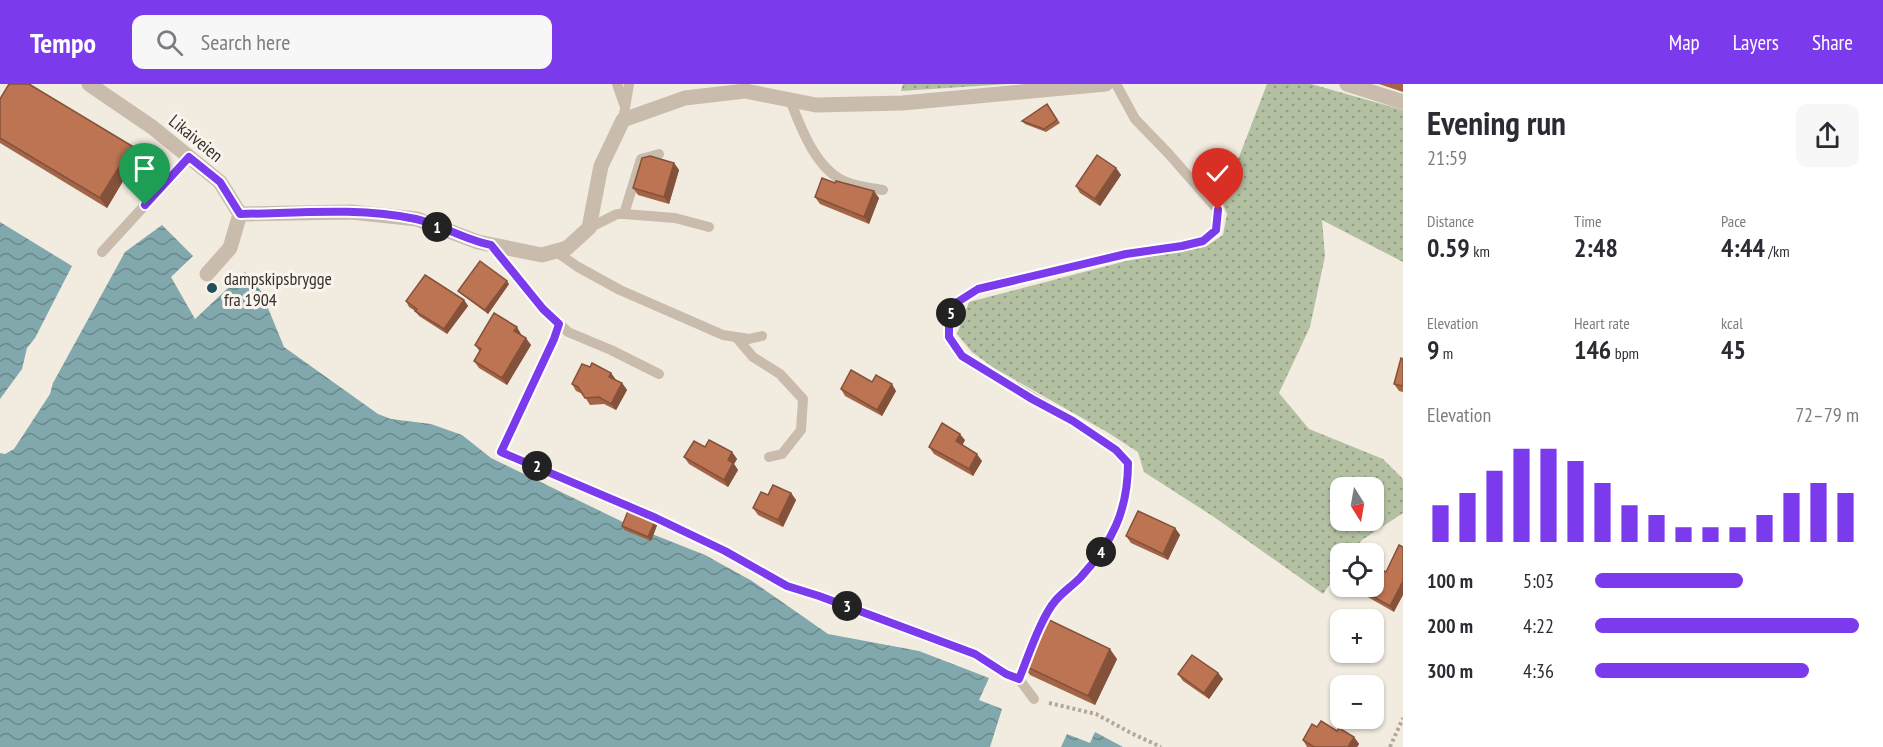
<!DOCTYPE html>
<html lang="en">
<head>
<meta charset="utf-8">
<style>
	:root { --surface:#fff; --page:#f7f7f7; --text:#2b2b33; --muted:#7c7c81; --accent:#7c3aed }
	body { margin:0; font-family:"PT Sans Narrow",sans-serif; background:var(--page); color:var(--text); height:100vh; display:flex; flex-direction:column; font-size:22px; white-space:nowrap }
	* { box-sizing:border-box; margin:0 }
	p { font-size:20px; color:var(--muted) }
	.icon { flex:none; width:33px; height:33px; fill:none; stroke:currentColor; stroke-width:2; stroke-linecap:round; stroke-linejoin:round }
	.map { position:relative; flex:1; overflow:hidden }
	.side { display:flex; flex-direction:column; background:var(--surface); width:480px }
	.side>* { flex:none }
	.needle { width:39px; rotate:169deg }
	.fabs { position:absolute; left:1330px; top:393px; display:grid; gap:12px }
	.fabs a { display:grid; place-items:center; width:54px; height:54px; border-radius:12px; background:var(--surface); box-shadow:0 2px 4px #0004; font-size:30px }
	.pin { position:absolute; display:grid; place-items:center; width:51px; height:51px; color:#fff; margin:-62px -26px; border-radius:50% 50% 50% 0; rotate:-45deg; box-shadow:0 0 6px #0007 }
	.pin .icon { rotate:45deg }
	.km { position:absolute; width:30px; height:30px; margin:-15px; border-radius:50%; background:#222; color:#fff; font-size:16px; line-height:30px; text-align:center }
	.round { display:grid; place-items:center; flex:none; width:63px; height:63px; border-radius:12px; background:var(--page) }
	.summary { display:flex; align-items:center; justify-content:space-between; height:102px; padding:0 24px }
	h1 { font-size:33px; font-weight:700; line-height:45px }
	.metrics { display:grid; grid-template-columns:repeat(3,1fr); gap:9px; height:102px; padding:6px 24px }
	.metrics div { display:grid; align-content:center }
	.metrics b { font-size:26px; font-weight:700 }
	.metrics small { font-size:16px; font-weight:400 }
	.metrics p { font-size:16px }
	.chart { height:168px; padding:12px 24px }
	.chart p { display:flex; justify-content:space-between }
	.chart svg { width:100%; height:108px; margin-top:6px; stroke:var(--accent); stroke-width:6 }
	ul { padding:0 24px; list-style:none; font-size:20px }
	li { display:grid; grid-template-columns:96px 72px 1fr; align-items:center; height:45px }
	li i { height:15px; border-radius:8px; background:var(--accent) }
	header { display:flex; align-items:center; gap:36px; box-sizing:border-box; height:84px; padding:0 30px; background:var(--accent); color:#fff }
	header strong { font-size:28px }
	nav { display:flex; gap:33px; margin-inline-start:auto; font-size:21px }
	.search { width:420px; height:54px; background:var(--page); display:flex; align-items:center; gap:15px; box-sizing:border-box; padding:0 21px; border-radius:12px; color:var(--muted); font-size:22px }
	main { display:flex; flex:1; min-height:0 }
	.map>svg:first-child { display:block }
</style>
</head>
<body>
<header>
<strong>Tempo</strong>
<div class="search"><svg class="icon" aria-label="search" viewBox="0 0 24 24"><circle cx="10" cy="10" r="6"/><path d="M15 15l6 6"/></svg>Search here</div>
<nav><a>Map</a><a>Layers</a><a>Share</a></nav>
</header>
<main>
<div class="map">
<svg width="1403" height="663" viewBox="0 0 1403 663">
	<defs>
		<pattern id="grass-dots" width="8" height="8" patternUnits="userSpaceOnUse" patternTransform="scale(1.5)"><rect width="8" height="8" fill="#b3c0a1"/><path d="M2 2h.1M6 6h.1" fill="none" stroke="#939c83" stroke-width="1.8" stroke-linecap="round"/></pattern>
		<pattern id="water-waves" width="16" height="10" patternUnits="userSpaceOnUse" patternTransform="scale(1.5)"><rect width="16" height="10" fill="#81a8ad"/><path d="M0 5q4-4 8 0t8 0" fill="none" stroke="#6b898d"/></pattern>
	</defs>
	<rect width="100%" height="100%" fill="#f2ebe0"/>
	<g fill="url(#grass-dots)" fill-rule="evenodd">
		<polygon points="903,0 1008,0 901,7"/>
		<path d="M1267,0H1311L1403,26V178L1322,136L1325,172L1310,243L1279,309L1309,345L1383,375L1403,395V429L1362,456L1352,469L1341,470V484L1323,510L1214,433L1144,388L1138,368L1107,348L994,284L972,268L957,250L969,218L1126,177L1205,163L1223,151L1227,130L1218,108L1239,73ZM1341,404H1374V436H1341Z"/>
	</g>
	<g fill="url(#water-waves)">
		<polygon points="0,138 72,182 35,254 27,264 22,285 0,315"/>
		<polygon points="162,141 193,172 171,193 195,235 245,188 261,207 284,263 378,330 391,335 431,340 462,351 491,374 627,440 705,471 752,497 828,550 919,567 989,594 979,616 1002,625 990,663 0,663 0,369 5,370 14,365 50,310 53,299 125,168"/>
		<polygon points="1095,648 1123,663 1061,663 1067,650 1090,659"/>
	</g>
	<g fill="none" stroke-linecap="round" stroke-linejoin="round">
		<g stroke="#b5a697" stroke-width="4" stroke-dasharray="3 3" stroke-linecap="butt">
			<polyline points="554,255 501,368 633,424"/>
			<polyline points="654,433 725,467 787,502 819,511 975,571 1005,590"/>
			<polyline points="1049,619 1096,630 1131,649 1161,663"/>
			<polyline points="1390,663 1403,634"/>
		</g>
		<g stroke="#c9bcad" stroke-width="10">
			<polyline points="617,0 624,20"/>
			<path d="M790,16C801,44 816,86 846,98C858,103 871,104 883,106"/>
			<polyline points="623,36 629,0"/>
			<polyline points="624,130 641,75 659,70"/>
			<polyline points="589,144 617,130 624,130 675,134 709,143"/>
			<polyline points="491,161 543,225 568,248 611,266 659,290"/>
			<polyline points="555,167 578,183 620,206 723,251 749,255 762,252"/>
			<polyline points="102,168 189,73"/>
			<polyline points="736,253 753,273 780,290 803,315 801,346 782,370 769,373"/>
			<path d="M1034,615L1019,595C1028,573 1041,533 1056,516C1063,508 1072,502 1079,494C1112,459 1128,427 1128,379L1116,366L1073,337L962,272L949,253V233L956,219L978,205L1127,170L1182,162L1203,157L1216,146L1218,126L1168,69L1135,35L1116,0"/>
		</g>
		<g stroke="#c9bcad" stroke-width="15">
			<polyline points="89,0 152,43 220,98 240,130 230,164 207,190"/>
			<polyline points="1347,0 1403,18"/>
			<polyline points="240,130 351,128 417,135 478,158 542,171 567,164 589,144 601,82 623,36 685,14 745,7 816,21 903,19 1106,0"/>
		</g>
	</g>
	<g fill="#a36447">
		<polygon points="1379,0 1403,0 1403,8"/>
		<polygon points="0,15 138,72 107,124 0,59"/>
		<polygon points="1047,20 1060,39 1046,48 1025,40 1022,37"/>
		<polygon points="674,79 679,86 669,120 638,111 633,104"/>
		<polygon points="1116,84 1121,91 1100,122 1080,109 1076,102"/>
		<polygon points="835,99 879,114 869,140 820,120 815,113"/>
		<polygon points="509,200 488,230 461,210 458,207"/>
		<polygon points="464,216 468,222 447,250 419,232 415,227 409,223 406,217"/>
		<polygon points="521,250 521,251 531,261 507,301 479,284 474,277 480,268 475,261"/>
		<polygon points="1403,275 1403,308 1399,307 1394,300"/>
		<polygon points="590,283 611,289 616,296 622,299 627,306 616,326 604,320 590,321 583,310 576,307 572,300"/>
		<polygon points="841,305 896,307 882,332 845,312"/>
		<polygon points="965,356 962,361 982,377 973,392 934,370 929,363"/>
		<polygon points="705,363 732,368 737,375 734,380 738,386 728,403 689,380 684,373"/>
		<polygon points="791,409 796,416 783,443 758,431 753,424"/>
		<polygon points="659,436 651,457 624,446 622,442"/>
		<polygon points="1175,444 1180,451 1168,476 1131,459 1126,452"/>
		<polygon points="1386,488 1394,528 1366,512 1361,506"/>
		<polygon points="1117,575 1095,621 1030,591 1023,581"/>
		<polygon points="1218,589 1223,595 1209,615 1183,597 1178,590"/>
		<polygon points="1317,643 1337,647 1354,653 1359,660 1357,663 1307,663 1303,656"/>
	</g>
	<g fill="#84513a">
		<polygon points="132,62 138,72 107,124 100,114"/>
		<polygon points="674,79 679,86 669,120 664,113"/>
		<polygon points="1116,84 1121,91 1100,122 1095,115"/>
		<polygon points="874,107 879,114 869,140 864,133"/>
		<polygon points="507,197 509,200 488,230 485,226"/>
		<polygon points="464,216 468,222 447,250 444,245"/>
		<polygon points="517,243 521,250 519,254 514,247"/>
		<polygon points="526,254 531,261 507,301 502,294"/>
		<polygon points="611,289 616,296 614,300 609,293"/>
		<polygon points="622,299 627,306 616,326 611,320"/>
		<polygon points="892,300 896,307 882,332 877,326"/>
		<polygon points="960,350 965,356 961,364 956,357"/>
		<polygon points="732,368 737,375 734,380 738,386 728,403 724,396 728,376"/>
		<polygon points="977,370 982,377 973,392 969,385"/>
		<polygon points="791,409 796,416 783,443 778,436"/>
		<polygon points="657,433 659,436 651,457 648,453"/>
		<polygon points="1175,444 1180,451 1168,476 1163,470"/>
		<polygon points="1403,497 1403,511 1394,528 1390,522"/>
		<polygon points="1110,565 1117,575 1095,621 1088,612"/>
		<polygon points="1218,589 1223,595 1209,615 1204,609"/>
		<polygon points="1354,653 1359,660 1357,663 1348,663"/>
	</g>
	<g fill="#bd7453" stroke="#84513a" stroke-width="1.5">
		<polygon points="9,0 29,0 132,62 100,114 0,54 0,15"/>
		<polygon points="1047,20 1057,36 1044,45 1022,37"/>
		<polygon points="1097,71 1116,84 1095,115 1076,102"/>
		<polygon points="650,72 674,79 664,113 633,104 642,74"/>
		<polygon points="822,94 835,99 836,97 874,107 864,133 815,113"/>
		<polygon points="480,177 507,197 485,226 458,207"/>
		<polygon points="425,191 464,216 444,245 415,227 417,225 406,217"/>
		<polygon points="494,229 517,243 514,247 526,254 502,294 474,277 481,265 475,261"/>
		<polygon points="1401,274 1403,275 1403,302 1394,300"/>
		<polygon points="592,279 611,289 609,293 622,299 611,320 599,313 585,314 578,303 572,300 582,280 590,283"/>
		<polygon points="851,286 872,298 876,291 892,300 877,326 841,305"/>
		<polygon points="942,339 960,350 956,357 977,370 969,385 929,363"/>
		<polygon points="709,356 732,368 728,376 733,379 724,396 684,373 694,357 705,363"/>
		<polygon points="773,401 791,409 778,436 753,424 761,408 768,411"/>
		<polygon points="630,422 657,433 648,453 622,442"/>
		<polygon points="1138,427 1175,444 1163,470 1126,452"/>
		<polygon points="1399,461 1403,463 1403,497 1390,522 1361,506 1363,502 1374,502 1374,482 1386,488"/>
		<polygon points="1045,534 1110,565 1088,612 1023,581"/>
		<polygon points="1192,571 1218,589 1204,609 1178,590"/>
		<polygon points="1321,637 1337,647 1339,644 1354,653 1348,663 1314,663 1303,656 1312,640 1317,643"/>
	</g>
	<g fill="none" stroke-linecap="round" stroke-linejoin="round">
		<g stroke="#fff" stroke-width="12">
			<path id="route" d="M145,121L189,73L220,98L240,130C298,129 359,123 416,135C442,141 465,156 491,161L543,225L559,240L554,255L501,368L656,434L725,467L787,502L819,512L975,570L1006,590L1019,595C1028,573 1041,533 1056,516C1063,508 1072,502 1080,494C1112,459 1128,427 1128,379L1116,366L1073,337L1032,315L962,272L949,253V234L956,219L978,205L1126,170L1182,162L1203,157L1216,146L1218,126"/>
		</g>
		<use href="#route" stroke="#7c3aed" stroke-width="8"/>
	</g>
	<circle fill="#235057" stroke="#f9f4ed" stroke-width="2" cx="212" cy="204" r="6"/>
	<g text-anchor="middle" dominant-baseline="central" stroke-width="6" stroke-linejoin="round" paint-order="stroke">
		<g font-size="18" fill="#38302b" stroke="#f9f4ed">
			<text transform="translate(196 54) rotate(39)">Likaiveien</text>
		</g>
		<g font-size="18" fill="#38302b" stroke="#f9f4ed" text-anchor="start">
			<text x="224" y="194">dampskipsbrygge<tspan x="224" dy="21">fra 1904</tspan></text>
		</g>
	</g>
</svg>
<div class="fabs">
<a><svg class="needle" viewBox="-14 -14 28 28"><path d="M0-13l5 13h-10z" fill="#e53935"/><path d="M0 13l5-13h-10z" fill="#7c7c81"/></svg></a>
<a><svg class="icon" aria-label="locate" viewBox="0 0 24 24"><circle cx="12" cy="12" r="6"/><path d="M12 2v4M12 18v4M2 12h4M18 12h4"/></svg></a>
<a>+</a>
<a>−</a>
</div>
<div class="pin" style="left:145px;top:121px;background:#1e9e55"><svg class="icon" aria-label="arrive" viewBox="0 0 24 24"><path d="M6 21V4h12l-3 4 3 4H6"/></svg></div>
<div class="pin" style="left:1218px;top:126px;background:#d93025"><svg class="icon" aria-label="check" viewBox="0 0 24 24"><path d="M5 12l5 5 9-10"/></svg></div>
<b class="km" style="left:437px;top:143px">1</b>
<b class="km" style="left:537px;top:382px">2</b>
<b class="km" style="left:847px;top:522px">3</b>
<b class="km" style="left:1101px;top:468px">4</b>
<b class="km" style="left:951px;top:229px">5</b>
</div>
<section class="side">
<div class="summary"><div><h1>Evening run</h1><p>21:59</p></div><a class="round"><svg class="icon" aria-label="share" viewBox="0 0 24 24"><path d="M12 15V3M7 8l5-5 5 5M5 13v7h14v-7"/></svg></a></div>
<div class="metrics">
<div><p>Distance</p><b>0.59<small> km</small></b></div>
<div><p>Time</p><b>2:48</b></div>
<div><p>Pace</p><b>4:44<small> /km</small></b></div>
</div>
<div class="metrics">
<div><p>Elevation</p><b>9<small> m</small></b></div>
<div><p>Heart rate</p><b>146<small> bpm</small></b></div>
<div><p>kcal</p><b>45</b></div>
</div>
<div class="chart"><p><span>Elevation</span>72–79 m</p>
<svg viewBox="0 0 160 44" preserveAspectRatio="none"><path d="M5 44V29M15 44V24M25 44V15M35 44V6M45 44V6M55 44V11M65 44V20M75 44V29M85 44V33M95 44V38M105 44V38M115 44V38M125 44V33M135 44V24M145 44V20M155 44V24"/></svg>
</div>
<ul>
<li><b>100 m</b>5:03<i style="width:56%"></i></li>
<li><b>200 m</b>4:22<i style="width:100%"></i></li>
<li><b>300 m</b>4:36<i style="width:81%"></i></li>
</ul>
</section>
</main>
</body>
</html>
